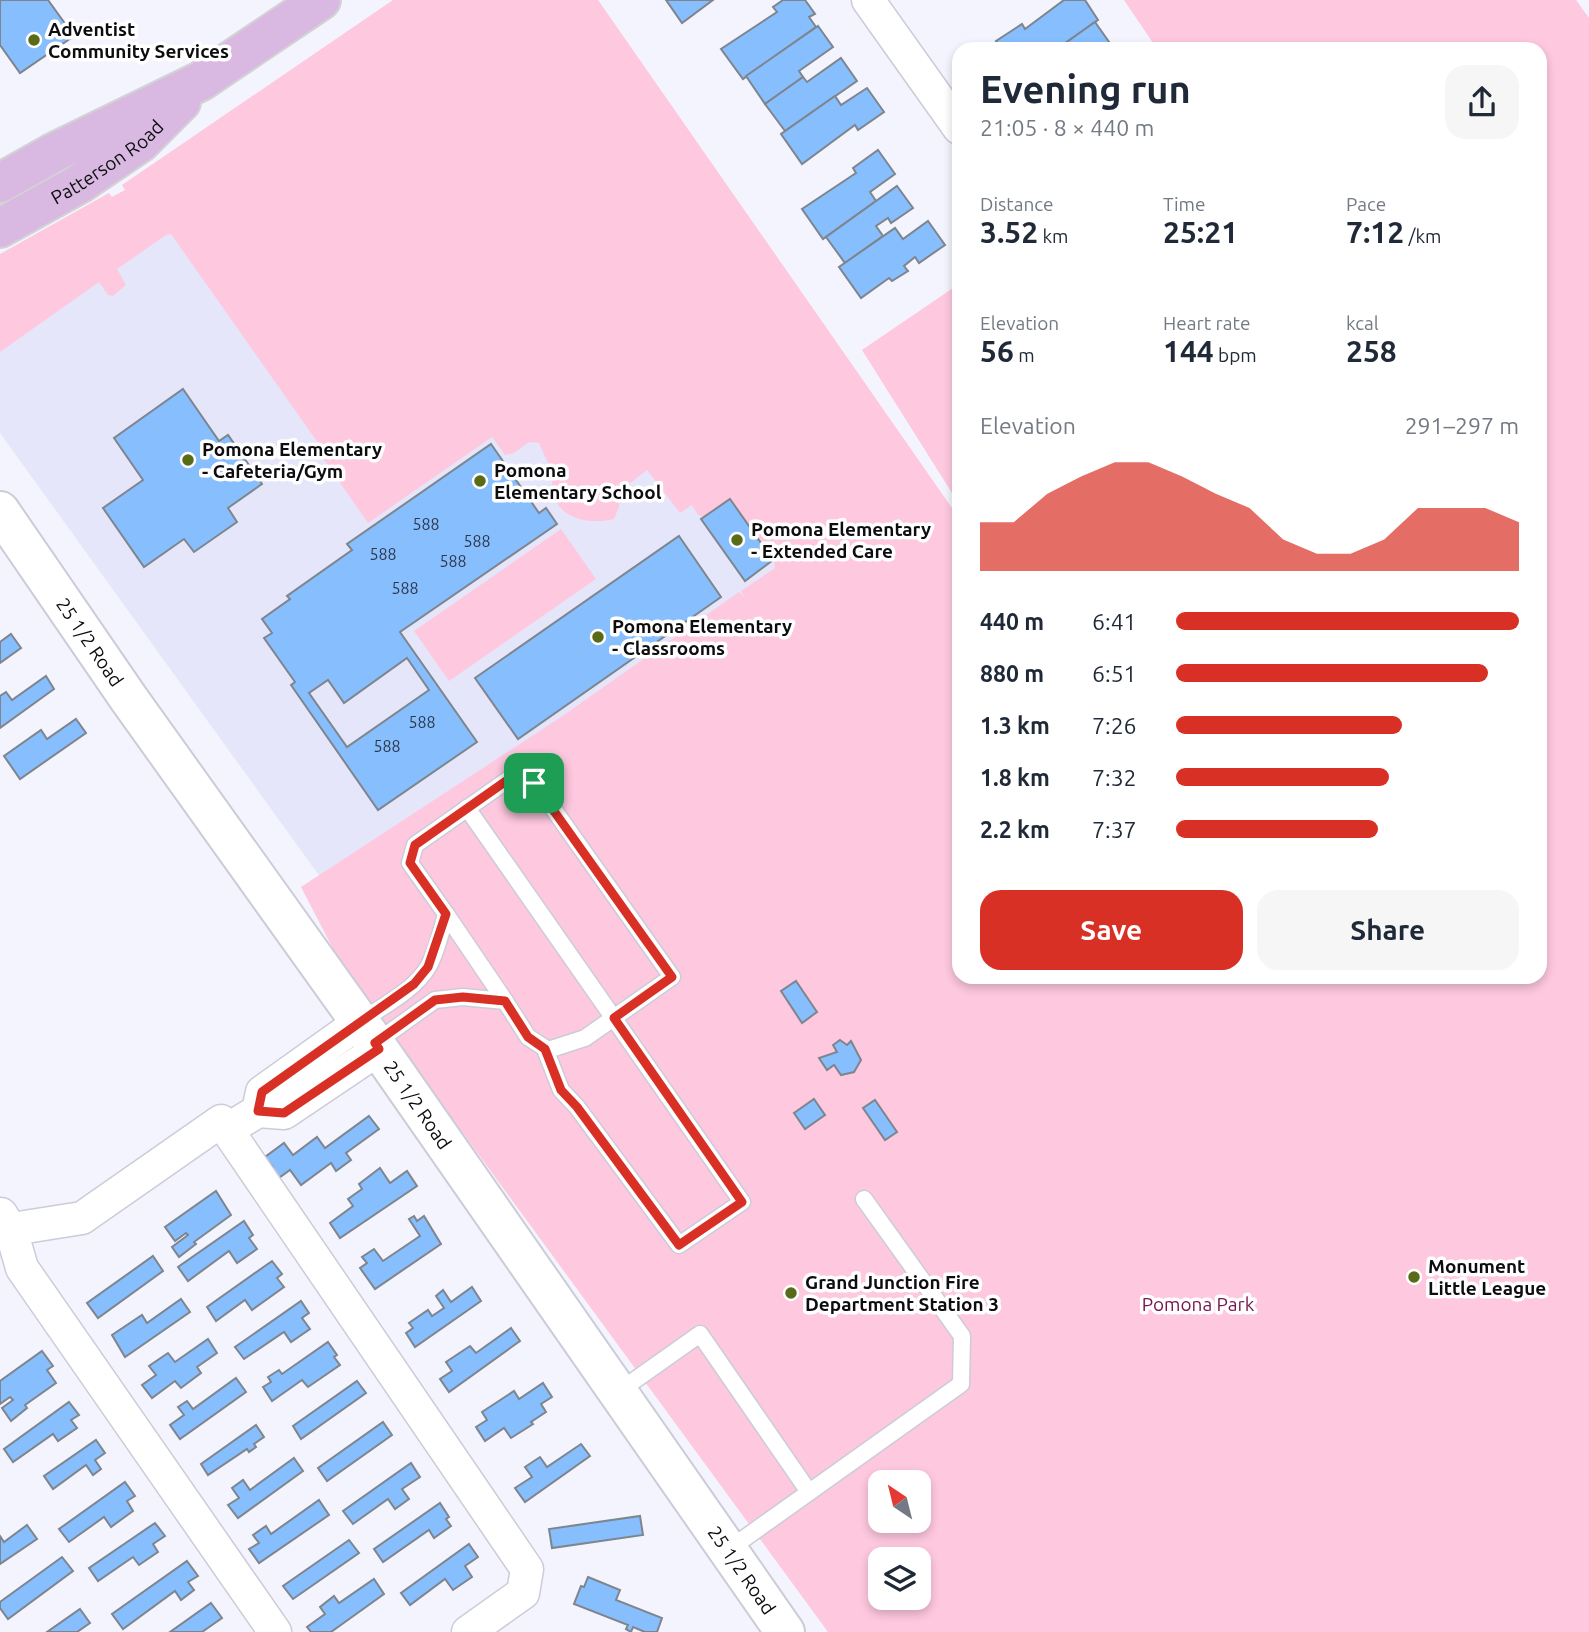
<!DOCTYPE html>
<html lang="en">
<head>
<meta charset="utf-8">
<style>
	:root { --surface:#fff; --page:#f6f6f7; --text:#1f2937; --muted:#747a83; --accent:#d93025 }
	body { margin:0; font-family:Ubuntu,sans-serif; background:var(--page); color:var(--text); height:100vh; display:flex; flex-direction:column; font-size:26px; white-space:nowrap }
	* { box-sizing:border-box; margin:0 }
	p { font-size:23px; color:var(--muted) }
	.icon { flex:none; width:38px; height:38px; fill:none; stroke:currentColor; stroke-width:2; stroke-linecap:round; stroke-linejoin:round }
	.map { position:relative; flex:1; overflow:hidden }
	.details { position:absolute; left:952px; top:42px; width:595px; height:942px; display:flex; flex-direction:column; background:var(--surface); border-radius:21px; box-shadow:0 4px 10px #0003 }
	.details>* { flex:none }
	.needle { width:46px; rotate:325deg }
	.fabs { position:absolute; left:868px; top:1470px; display:grid; gap:14px }
	.fabs a { display:grid; place-items:center; width:63px; height:63px; border-radius:14px; background:var(--surface); box-shadow:0 4px 10px #0003; font-size:35px }
	.pin { position:absolute; display:grid; place-items:center; width:60px; height:60px; color:#fff; margin:-30px; border-radius:14px; box-shadow:0 4px 10px #0006 }
	.round { display:grid; place-items:center; flex:none; width:74px; height:74px; border-radius:21px; background:var(--page) }
	.overview { display:flex; align-items:center; justify-content:space-between; height:119px; padding:0 28px }
	h1 { font-size:38px; font-weight:700; line-height:52px }
	.metrics { display:grid; grid-template-columns:repeat(3,1fr); gap:10px; height:119px; padding:7px 28px }
	.metrics div { display:grid; align-content:center }
	.metrics b { font-size:30px; font-weight:700 }
	.metrics small { font-size:19px; font-weight:400 }
	.metrics p { font-size:19px }
	.chart { height:196px; padding:14px 28px }
	.chart p { display:flex; justify-content:space-between }
	.chart svg { width:100%; height:126px; margin-top:7px; fill:var(--accent); opacity:.7 }
	.primary-button { display:flex; gap:14px; margin-top:auto; padding:14px 28px }
	.primary-button a { flex:1; height:80px; border-radius:21px; background:var(--accent); color:#fff; font-size:28px; font-weight:700; line-height:80px; text-align:center }
	.primary-button a+a { background:var(--page); color:var(--text) }
	ul { padding:0 28px; list-style:none; font-size:23px }
	li { display:grid; grid-template-columns:112px 84px 1fr; align-items:center; height:52px }
	li i { height:18px; border-radius:9px; background:var(--accent) }
	.map>svg:first-child { display:block }
</style>
</head>
<body>
<div class="map">
<svg width="1589" height="1632" viewBox="0 0 1589 1632">
	<rect width="100%" height="100%" fill="#f3f4fd"/>
	<polygon fill="#e6e6fa" points="451,0 959,528 372,949 0,433 0,319"/>
	<g fill="#fec8df" fill-rule="evenodd">
		<path d="M393,0H598L952,508L959,511V976H1540V49H1157L1124,0H1576L1589,18V1632H828L345,972L301,887L561,717L739,592L744,597L741,591L775,568L774,559L730,499L704,517L698,515L692,505L680,513L647,470L620,491L619,507L614,519C595,524 565,521 556,501C551,491 553,478 550,468C547,459 542,451 539,443L529,442L514,453L505,455L492,437L368,523L320,454L325,449L316,440L171,234L166,235L117,269L126,285L113,296L108,295L99,282L0,352V254L109,193L112,197L125,190L122,185ZM880,1482H919V1521H880ZM880,1559H919V1598H880Z"/>
		<polygon points="959,284 959,504 862,350"/>
		<polygon points="561,529 596,579 449,681 414,631"/>
	</g>
	<g fill="#87befe" stroke="#7e858e" stroke-width="2" fill-rule="evenodd">
		<polygon points="0,0 48,0 74,36 20,73 0,45"/>
		<polygon points="666,0 713,0 682,23"/>
		<polygon points="783,0 805,0 815,14 809,17 816,27 743,79 721,49 777,12 773,7"/>
		<polygon points="1064,0 1085,0 1098,20 1057,49 1001,49 996,41 1022,24 1025,29"/>
		<polygon points="1095,22 1114,49 1057,49"/>
		<polygon points="818,26 833,47 799,71 803,77 765,104 746,76"/>
		<polygon points="841,58 857,81 785,131 765,104 803,77 807,82"/>
		<polygon points="867,88 884,112 858,130 855,125 802,164 781,134 835,96 841,105"/>
		<polygon points="878,150 895,174 870,192 876,201 823,239 802,209 856,173 853,168"/>
		<polygon points="897,186 913,208 891,223 888,218 876,226 883,236 845,263 826,237"/>
		<polygon points="928,221 945,245 919,263 915,257 904,266 908,271 892,281 889,278 861,298 839,267 895,228 903,239"/>
		<polygon points="183,389 219,441 228,435 262,484 228,508 237,522 194,552 184,539 144,567 103,508 143,480 114,438"/>
		<path d="M491,444L539,513L546,508L557,524L400,632L477,742L378,810L291,685L295,682L264,638L272,633L262,619L290,599L287,596L352,550L347,544ZM407,658L429,690L347,747L309,693L328,680L344,703Z"/>
		<polygon points="730,499 773,560 745,581 701,519"/>
		<polygon points="679,536 721,597 518,739 475,678"/>
		<polygon points="11,634 21,648 0,663 0,642"/>
		<polygon points="46,676 54,689 0,728 0,696 6,692 12,700"/>
		<polygon points="76,719 86,733 20,779 4,756 41,730 47,739"/>
		<polygon points="796,981 817,1012 802,1023 781,991"/>
		<polygon points="840,1040 847,1045 851,1041 861,1060 854,1072 841,1075 834,1065 827,1070 819,1058 837,1052 833,1045"/>
		<polygon points="814,1099 825,1115 805,1129 794,1113"/>
		<polygon points="875,1100 897,1132 885,1140 863,1108"/>
		<polygon points="369,1116 379,1129 346,1153 351,1160 336,1171 331,1163 301,1185 290,1170 276,1180 269,1170 273,1167 265,1157 284,1143 293,1155 317,1137 325,1148"/>
		<polygon points="380,1168 390,1183 407,1171 417,1186 340,1238 330,1223 353,1206 348,1199 362,1189 359,1184"/>
		<polygon points="216,1191 231,1215 194,1242 196,1244 179,1257 172,1247 188,1235 186,1233 175,1241 165,1227"/>
		<polygon points="414,1216 417,1221 424,1216 441,1244 375,1289 360,1268 367,1263 362,1257 374,1249 383,1261 420,1236 409,1219"/>
		<polygon points="244,1221 253,1235 249,1238 257,1249 237,1263 229,1251 188,1281 178,1267"/>
		<polygon points="153,1256 163,1271 98,1318 87,1303"/>
		<polygon points="272,1261 282,1274 277,1278 284,1287 252,1310 245,1300 216,1321 207,1307"/>
		<polygon points="472,1287 481,1301 415,1347 406,1333 413,1328 409,1323 428,1310 432,1316 444,1308 436,1296 443,1290 451,1302"/>
		<polygon points="181,1299 190,1312 125,1357 112,1335 142,1315 147,1323"/>
		<polygon points="301,1301 309,1313 302,1318 310,1329 291,1342 284,1332 244,1359 235,1347"/>
		<polygon points="511,1328 520,1341 449,1392 440,1379 452,1371 446,1362 470,1346 476,1353"/>
		<polygon points="208,1339 217,1353 197,1367 201,1373 181,1388 175,1381 152,1398 142,1385 156,1375 149,1366 168,1353 175,1362"/>
		<polygon points="328,1342 337,1355 334,1357 340,1365 308,1387 302,1380 272,1401 263,1387 271,1382 268,1377 279,1370 282,1374"/>
		<polygon points="42,1351 53,1366 47,1370 56,1383 25,1405 27,1408 11,1421 2,1408 13,1400 10,1397 0,1404 0,1381"/>
		<polygon points="236,1378 246,1392 180,1439 170,1425 184,1415 178,1407 187,1401 193,1409"/>
		<polygon points="357,1381 366,1393 301,1439 293,1426"/>
		<polygon points="543,1383 552,1397 541,1404 546,1412 531,1422 533,1424 511,1438 504,1428 485,1441 476,1427 487,1420 482,1412 514,1391 519,1399"/>
		<polygon points="69,1402 79,1415 71,1420 77,1428 58,1441 53,1434 13,1462 4,1449"/>
		<polygon points="383,1422 392,1435 327,1481 318,1468"/>
		<polygon points="256,1425 264,1437 254,1444 256,1447 249,1452 247,1449 208,1475 201,1464"/>
		<polygon points="96,1440 105,1453 95,1460 101,1469 93,1475 86,1465 53,1489 44,1476"/>
		<polygon points="581,1444 590,1456 525,1502 515,1488 532,1477 525,1467 540,1457 547,1467"/>
		<polygon points="294,1458 303,1471 238,1518 228,1505 239,1498 232,1488 243,1480 250,1490"/>
		<polygon points="411,1463 420,1477 402,1489 409,1499 395,1509 388,1499 353,1524 343,1511"/>
		<polygon points="125,1482 135,1496 127,1501 133,1511 111,1527 104,1517 69,1542 59,1529"/>
		<polygon points="319,1500 329,1515 259,1563 249,1549 259,1543 253,1535 266,1526 271,1534"/>
		<polygon points="440,1503 449,1517 446,1519 451,1526 434,1538 429,1530 383,1562 374,1549"/>
		<polygon points="640,1516 643,1535 552,1548 549,1529"/>
		<polygon points="155,1523 165,1536 153,1544 158,1552 139,1565 133,1557 98,1581 89,1568"/>
		<polygon points="27,1525 37,1539 0,1564 0,1536 4,1542"/>
		<polygon points="349,1540 359,1553 293,1599 283,1586"/>
		<polygon points="469,1544 478,1557 465,1566 472,1577 453,1590 445,1579 410,1605 401,1593"/>
		<polygon points="62,1557 73,1571 8,1619 0,1608 0,1602"/>
		<polygon points="187,1561 198,1576 188,1582 194,1590 181,1600 175,1591 123,1629 112,1614"/>
		<polygon points="588,1577 620,1590 616,1600 662,1618 657,1632 645,1632 633,1627 631,1632 626,1629 628,1625 574,1604 581,1586 584,1587"/>
		<polygon points="374,1579 384,1594 331,1632 311,1632 307,1627 325,1614 320,1607 334,1596 339,1603"/>
		<polygon points="211,1603 222,1618 202,1632 170,1632"/>
		<polygon points="80,1609 90,1623 77,1632 47,1632"/>
	</g>
	<g fill="none" stroke-linecap="round" stroke-linejoin="round">
		<g stroke="#ccccd8" stroke-width="19">
			<g id="service">
				<polyline points="467,808 742,1202 679,1245 577,1107 561,1090 545,1049"/>
				<polyline points="446,914 505,1001"/>
				<path d="M360,1022C382,1006 414,991 428,967C437,952 441,931 446,914L410,863L415,845L509,779H523L535,783L672,977L585,1038L548,1050L528,1037L505,1001L463,997L435,1000L375,1043"/>
				<polyline points="618,1392 700,1334 809,1492"/>
				<polyline points="728,1550 961,1384 962,1336 864,1199"/>
			</g>
		</g>
		<g stroke="#ccccd8" stroke-width="35">
			<g id="minor">
				<polyline points="868,0 959,128"/>
				<polyline points="258,1111 262,1092 360,1022"/>
				<polyline points="227,1130 258,1111 284,1113 379,1049"/>
				<polyline points="1,1214 11,1230 22,1268 275,1632"/>
				<polyline points="0,1231 82,1218 221,1121 527,1569 523,1593 468,1632"/>
			</g>
		</g>
		<g stroke="#ccccd8" stroke-width="42">
			<g id="tertiary">
				<path id="s1" d="M0,511L129,699L360,1022L785,1632"/>
			</g>
		</g>
		<g stroke="#d3d3d4" stroke-width="42">
			<g id="primary">
				<polyline points="0,183 53,153 201,81 321,0"/>
				<path id="s2" d="M0,228L79,184L141,142L181,102"/>
			</g>
		</g>
		<use href="#service" stroke="#fff" stroke-width="16"/>
		<use href="#minor" stroke="#fff" stroke-width="32"/>
		<use href="#tertiary" stroke="#fff" stroke-width="38"/>
		<use href="#primary" stroke="#d9b9e2" stroke-width="38"/>
	</g>
	<g fill="none" stroke-linecap="round" stroke-linejoin="round">
		<g stroke="#fff" stroke-width="14">
			<polygon id="route" points="509,779 534,783 672,977 614,1018 742,1202 679,1245 577,1107 561,1090 545,1049 528,1037 505,1001 463,997 435,1000 375,1043 379,1049 284,1113 258,1111 262,1092 414,984 428,967 446,914 410,863 415,845"/>
		</g>
		<use href="#route" stroke="#d93025" stroke-width="9"/>
	</g>
	<g fill="#596b17" stroke="#fff" stroke-width="2.5">
		<circle cx="34" cy="40" r="7"/>
		<circle cx="188" cy="460" r="7"/>
		<circle cx="480" cy="481" r="7"/>
		<circle cx="737" cy="540" r="7"/>
		<circle cx="598" cy="637" r="7"/>
		<circle cx="1414" cy="1277" r="7"/>
		<circle cx="791" cy="1293" r="7"/>
	</g>
	<g text-anchor="middle" dominant-baseline="central" stroke-width="7" stroke-linejoin="round" paint-order="stroke">
		<g font-size="16" fill="#2c394c">
			<text x="426" y="524">588</text>
			<text x="477" y="541">588</text>
			<text x="383" y="554">588</text>
			<text x="453" y="561">588</text>
			<text x="405" y="588">588</text>
			<text x="422" y="722">588</text>
			<text x="387" y="746">588</text>
		</g>
		<g font-size="19" font-weight="bold" fill="#0d0d10" stroke="#fff" text-anchor="start">
			<text x="48" y="29">Adventist<tspan x="48" dy="22">Community Services</tspan></text>
			<text x="202" y="449">Pomona Elementary<tspan x="202" dy="22">- Cafeteria/Gym</tspan></text>
			<text x="494" y="470">Pomona<tspan x="494" dy="22">Elementary School</tspan></text>
			<text x="751" y="529">Pomona Elementary<tspan x="751" dy="22">- Extended Care</tspan></text>
			<text x="612" y="626">Pomona Elementary<tspan x="612" dy="22">- Classrooms</tspan></text>
			<text x="1428" y="1266">Monument<tspan x="1428" dy="22">Little League</tspan></text>
			<text x="805" y="1282">Grand Junction Fire<tspan x="805" dy="22">Department Station 3</tspan></text>
		</g>
		<g font-size="19" fill="#0d0d10" stroke="#fff">
			<text stroke="none"><textPath href="#s2" startOffset="126">Patterson Road</textPath></text>
			<text stroke="none"><textPath href="#s1" startOffset="159">25 1/2 Road</textPath></text>
			<text stroke="none"><textPath href="#s1" startOffset="726">25 1/2 Road</textPath></text>
			<text stroke="none"><textPath href="#s1" startOffset="1293">25 1/2 Road</textPath></text>
		</g>
		<g font-size="19" fill="#74154c" stroke="#fff">
			<text x="1198" y="1304">Pomona Park</text>
		</g>
	</g>
</svg>
<div class="fabs">
<a><svg class="needle" viewBox="-14 -14 28 28"><path d="M0-13l5 13h-10z" fill="#e53935"/><path d="M0 13l5-13h-10z" fill="#747a83"/></svg></a>
<a><svg class="icon" aria-label="layers" viewBox="0 0 24 24"><path d="M12 4l9 5-9 5-9-5zM3 14l9 5 9-5"/></svg></a>
</div>
<div class="pin" style="left:534px;top:783px;background:#1e9e55"><svg class="icon" aria-label="arrive" viewBox="0 0 24 24"><path d="M6 21V4h12l-3 4 3 4H6"/></svg></div>
<section class="details">
<div class="overview"><div><h1>Evening run</h1><p>21:05 · 8 × 440 m</p></div><a class="round"><svg class="icon" aria-label="share" viewBox="0 0 24 24"><path d="M12 15V3M7 8l5-5 5 5M5 13v7h14v-7"/></svg></a></div>
<div class="metrics">
<div><p>Distance</p><b>3.52<small> km</small></b></div>
<div><p>Time</p><b>25:21</b></div>
<div><p>Pace</p><b>7:12<small> /km</small></b></div>
</div>
<div class="metrics">
<div><p>Elevation</p><b>56<small> m</small></b></div>
<div><p>Heart rate</p><b>144<small> bpm</small></b></div>
<div><p>kcal</p><b>258</b></div>
</div>
<div class="chart"><p><span>Elevation</span>291–297 m</p>
<svg viewBox="0 0 160 44" preserveAspectRatio="none"><path d="M0 44V27L10 27L20 17L30 11L40 6L50 6L60 11L70 17L80 22L90 33L100 38L110 38L120 33L130 22L140 22L150 22L160 27V44z"/></svg>
</div>
<ul>
<li><b>440 m</b>6:41<i style="width:100%"></i></li>
<li><b>880 m</b>6:51<i style="width:91%"></i></li>
<li><b>1.3 km</b>7:26<i style="width:66%"></i></li>
<li><b>1.8 km</b>7:32<i style="width:62%"></i></li>
<li><b>2.2 km</b>7:37<i style="width:59%"></i></li>
</ul>
<div class="primary-button"><a>Save</a><a>Share</a></div>
</section>
</div>
</body>
</html>
